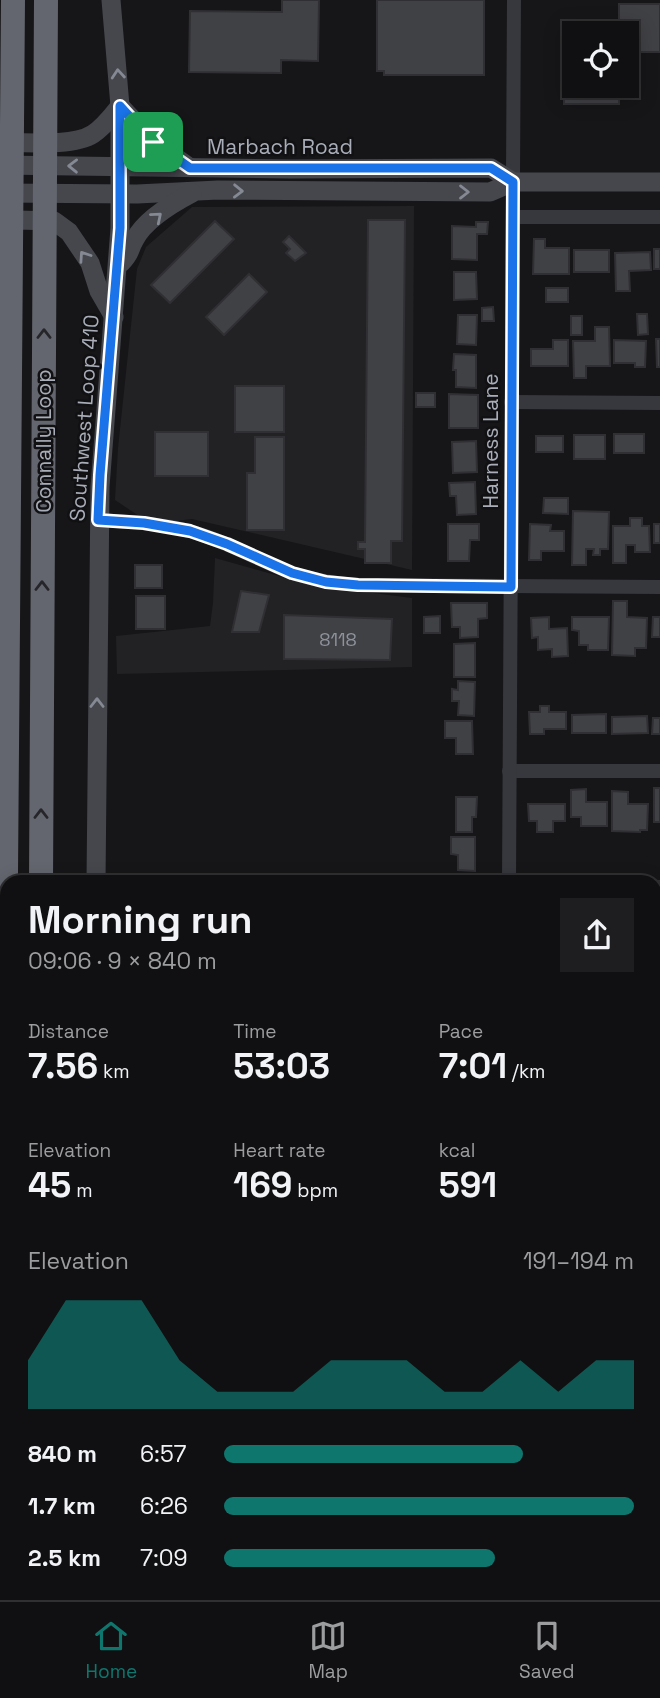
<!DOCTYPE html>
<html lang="en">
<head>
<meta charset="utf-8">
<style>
	:root { --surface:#101012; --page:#1e1e20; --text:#f1f3f6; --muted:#9c9d9f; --line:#303032; --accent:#0f766e }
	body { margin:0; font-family:"Space Grotesk",sans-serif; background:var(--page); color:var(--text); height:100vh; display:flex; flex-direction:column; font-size:26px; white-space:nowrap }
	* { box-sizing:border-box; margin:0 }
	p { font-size:23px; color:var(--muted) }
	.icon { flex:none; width:38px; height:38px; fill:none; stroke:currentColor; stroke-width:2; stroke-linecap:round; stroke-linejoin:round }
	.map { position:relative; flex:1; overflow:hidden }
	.details { position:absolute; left:0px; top:875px; width:662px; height:726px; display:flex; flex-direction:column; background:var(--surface); border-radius:21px 21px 0 0; box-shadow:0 4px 18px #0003,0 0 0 2px var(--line) }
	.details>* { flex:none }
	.buttons { position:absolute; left:562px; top:21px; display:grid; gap:14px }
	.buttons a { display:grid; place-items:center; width:77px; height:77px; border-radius:0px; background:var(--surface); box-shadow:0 4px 18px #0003,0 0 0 2px var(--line); font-size:35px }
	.pin { position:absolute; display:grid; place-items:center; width:60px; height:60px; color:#fff; margin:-30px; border-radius:14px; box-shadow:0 4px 10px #0006 }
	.round { display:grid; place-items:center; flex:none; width:74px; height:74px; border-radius:0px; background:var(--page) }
	.overview { display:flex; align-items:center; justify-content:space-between; height:119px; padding:0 28px }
	h1 { font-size:38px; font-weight:700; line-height:52px }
	.stats { display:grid; grid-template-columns:repeat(3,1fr); gap:10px; height:119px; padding:7px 28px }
	.stats div { display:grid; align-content:center }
	.stats b { font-size:35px; font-weight:700 }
	.stats small { font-size:19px; font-weight:400 }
	.stats p { font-size:19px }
	.chart { height:196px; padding:14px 28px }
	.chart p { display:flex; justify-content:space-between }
	.chart svg { width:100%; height:126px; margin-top:7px; fill:var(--accent); opacity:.7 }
	ul { padding:0 28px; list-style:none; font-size:23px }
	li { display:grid; grid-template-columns:112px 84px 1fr; align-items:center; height:52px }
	li i { height:18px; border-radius:9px; background:var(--accent) }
	.menu { display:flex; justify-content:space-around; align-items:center; height:98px; border-top:2px solid var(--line); background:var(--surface); font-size:19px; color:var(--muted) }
	.menu a { display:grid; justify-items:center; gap:4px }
	.menu .current { color:var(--accent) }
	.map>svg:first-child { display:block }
</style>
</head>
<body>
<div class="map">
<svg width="660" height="1600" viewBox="0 0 660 1600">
	<rect width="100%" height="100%" fill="#161618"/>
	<g fill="#222225">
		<polygon points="414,206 412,570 192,519 151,524 115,500 118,448 137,269 146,247 192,207"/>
		<polygon points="215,558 311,585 412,598 412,667 117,674 116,636 210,626 213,603"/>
		<rect x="108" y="1594" width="299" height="6"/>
	</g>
	<g fill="#404145" stroke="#303034" stroke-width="2">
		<polygon points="282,0 319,0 318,61 281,60 281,73 189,72 190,11 282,12"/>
		<polygon points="377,0 484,0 484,75 384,75 384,71 377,71"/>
		<polygon points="619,4 660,4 660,52 626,52 626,33 589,33 619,32"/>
		<polygon points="564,63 574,63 574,86 619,86 619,104 564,104"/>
		<polygon points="368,220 405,220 402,541 391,541 391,563 365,563 365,549 358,549 358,542 365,542"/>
		<polygon points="215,221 234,239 170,303 151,285"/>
		<polygon points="476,222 488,222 487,234 477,234 477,260 452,259 452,226 476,227"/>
		<polygon points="289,236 306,253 295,261 286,253 290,249 283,242"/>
		<polygon points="534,239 545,239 545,248 569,248 569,274 533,274"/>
		<rect x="654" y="249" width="6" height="20"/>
		<rect x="574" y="250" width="35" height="22"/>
		<polygon points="650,252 651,270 629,271 630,291 616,291 615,253"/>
		<polygon points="454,272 476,272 477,299 454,300"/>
		<polygon points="249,274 267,292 224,335 206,317"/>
		<rect x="546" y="288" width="22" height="14"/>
		<polygon points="493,307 494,321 482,321 482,308"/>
		<polygon points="637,314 647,314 648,334 638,335"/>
		<polygon points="458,315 477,315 476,345 457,344"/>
		<rect x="571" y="316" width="11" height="19"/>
		<polygon points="595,327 609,327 610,366 586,366 586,378 574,378 573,341 595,341"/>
		<polygon points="656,339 660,339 660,367 657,367"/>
		<polygon points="553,340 568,340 568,366 531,366 531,349 553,349"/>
		<polygon points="614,340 646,341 645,367 635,367 635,363 614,363"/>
		<polygon points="454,354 476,355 476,388 456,387 456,370 453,370"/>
		<rect x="235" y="386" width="49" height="46"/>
		<rect x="416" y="393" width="19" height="14"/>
		<polygon points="449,394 478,395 478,428 449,428"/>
		<rect x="155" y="432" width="53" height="44"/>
		<rect x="614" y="434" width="30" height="19"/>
		<rect x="574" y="435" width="31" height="24"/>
		<rect x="536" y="436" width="27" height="16"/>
		<polygon points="255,437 284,437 284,530 247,530 247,473 255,473"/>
		<polygon points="476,441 477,472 453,473 452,442"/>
		<polygon points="475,482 476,514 457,515 456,496 450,496 449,483"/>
		<polygon points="544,498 568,498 568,514 543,513"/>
		<polygon points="573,511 609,512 608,549 600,549 600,555 593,555 594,549 586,549 586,565 572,565"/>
		<polygon points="630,518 642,518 642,526 649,526 650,552 635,552 635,545 626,545 626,563 613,563 613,526 630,526"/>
		<polygon points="448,524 479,524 479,540 470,540 469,561 448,561"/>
		<polygon points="530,524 551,525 550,531 564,531 564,551 541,551 541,560 529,560"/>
		<rect x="654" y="524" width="6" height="19"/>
		<rect x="135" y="565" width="27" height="23"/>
		<polygon points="241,591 269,595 259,632 232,632"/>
		<rect x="136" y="596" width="29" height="33"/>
		<polygon points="613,601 627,601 627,617 647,618 646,648 635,648 635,656 612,655"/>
		<polygon points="451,603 487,603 487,618 478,619 478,637 460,638 460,627 452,627"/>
		<polygon points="284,615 392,619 390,660 284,659"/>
		<polygon points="440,616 440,633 424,633 424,617"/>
		<polygon points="549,617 549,629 567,628 568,656 552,657 552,649 538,650 538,637 532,638 531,618"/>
		<polygon points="572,617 609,617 608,650 588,650 588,645 579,645 579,631 572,630"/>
		<polygon points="653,617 660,617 660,637 652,637"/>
		<polygon points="475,643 475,677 454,677 454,644"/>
		<polygon points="458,681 475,682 474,716 458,715 459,701 452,701 452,689 458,690"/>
		<polygon points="540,706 549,706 549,712 566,712 566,729 544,729 544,734 530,734 529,712 540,712"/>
		<polygon points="606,714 606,733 572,733 572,715"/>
		<polygon points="647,716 648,733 612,734 612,717"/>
		<polygon points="653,718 660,718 660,734 652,734"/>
		<polygon points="445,721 472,721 473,754 456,754 456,738 445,738"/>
		<rect x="654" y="788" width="6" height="34"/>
		<polygon points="586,789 586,802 607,802 607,826 581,826 581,817 571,817 571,790"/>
		<polygon points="612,791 628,792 628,804 648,804 647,830 640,830 640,832 612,831"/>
		<polygon points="456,797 477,797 476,817 472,817 472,832 456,832"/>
		<polygon points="528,804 565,804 565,821 553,821 553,832 537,832 537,821 529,821"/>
		<polygon points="451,837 475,837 475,871 458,870 458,855 451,854"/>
		<rect x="454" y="875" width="21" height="7"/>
		<polygon points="652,881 660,881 660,921 654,921 654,882"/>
		<polygon points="654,986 660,986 660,1012 657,1012 657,1003 654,1003"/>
		<rect x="654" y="1075" width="6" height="37"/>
		<rect x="654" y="1168" width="6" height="14"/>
		<polygon points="654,1249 660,1249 660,1287 656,1287 656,1296"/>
		<polygon points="654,1348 656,1348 656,1354 660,1354 660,1383 654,1383"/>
		<rect x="654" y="1451" width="6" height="18"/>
		<polygon points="151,1594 200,1594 199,1600 151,1600"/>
		<rect x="453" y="1594" width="18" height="6"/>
	</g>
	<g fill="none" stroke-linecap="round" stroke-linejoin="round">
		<g stroke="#37383d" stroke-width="14">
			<polyline points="513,217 660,217"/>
			<polyline points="511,402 660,403"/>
			<path d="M98,520C129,522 160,523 189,531C224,540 256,559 289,572C311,580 334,583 358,585L660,587"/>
			<polyline points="509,771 660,771"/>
			<polyline points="509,882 514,0"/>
			<polyline points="654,954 660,954"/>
			<polyline points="654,1139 660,1139"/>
			<polyline points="654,1323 660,1323"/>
			<polyline points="654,1510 660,1510"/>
			<polyline points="506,1600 506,1594"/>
		</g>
		<g stroke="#45474d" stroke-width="19">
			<path d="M0,142C25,142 73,147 93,134C104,127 112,116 120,106L154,142L189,167"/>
			<polyline points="0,165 290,169 491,168 513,182"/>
			<polyline points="0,193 137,194 218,190 490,192 513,182 660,182"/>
			<polyline points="0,222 17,220 54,221 69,232 90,263 99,291 114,317"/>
			<path d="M121,263C132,252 128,251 135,239C145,220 173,203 192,193"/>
			<polyline points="96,882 100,487 120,228 120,106 111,0"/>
			<polyline points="93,1600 93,1594"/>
		</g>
		<g stroke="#63666e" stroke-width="24">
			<polyline points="41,882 46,0"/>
			<polyline points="0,1237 6,873 13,0"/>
			<polyline points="56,1594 56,1600"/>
			<polyline points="37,1600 37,1594"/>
		</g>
	</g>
	<defs><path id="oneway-chevron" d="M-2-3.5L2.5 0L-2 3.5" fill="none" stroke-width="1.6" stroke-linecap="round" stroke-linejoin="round" transform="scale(1.75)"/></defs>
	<g stroke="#858993">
		<use href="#oneway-chevron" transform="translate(118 74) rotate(-95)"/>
		<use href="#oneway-chevron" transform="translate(73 166) rotate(-179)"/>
		<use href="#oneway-chevron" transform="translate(238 191) rotate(1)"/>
		<use href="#oneway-chevron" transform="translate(464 192)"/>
		<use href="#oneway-chevron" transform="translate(157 217) rotate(-40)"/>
		<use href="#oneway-chevron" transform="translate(84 256) rotate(-124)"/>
		<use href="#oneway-chevron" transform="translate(97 703) rotate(-90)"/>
	</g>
	<g stroke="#26262a">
		<use href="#oneway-chevron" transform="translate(44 334) rotate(-90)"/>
		<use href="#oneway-chevron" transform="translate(42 586) rotate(-90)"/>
		<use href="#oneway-chevron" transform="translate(41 814) rotate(-90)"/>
	</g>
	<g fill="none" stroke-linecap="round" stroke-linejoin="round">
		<g stroke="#fff" stroke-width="14">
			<polygon id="route" points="120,106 153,142 190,168 491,168 513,182 511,587 358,585 326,582 292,573 227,544 190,531 144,523 98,520 100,475 120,228"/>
		</g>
		<use href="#route" stroke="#1a73e8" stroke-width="9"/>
	</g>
	<g text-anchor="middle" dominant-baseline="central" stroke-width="5" stroke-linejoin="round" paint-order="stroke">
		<g font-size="18" fill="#8e929b">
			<text x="338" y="639">8118</text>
		</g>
		<g font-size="21" fill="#a8adb8" stroke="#111113">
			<text x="280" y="146">Marbach Road</text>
			<text transform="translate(84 418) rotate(-86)">Southwest Loop 410</text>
			<text transform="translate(43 441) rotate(-90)">Connally Loop</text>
			<text transform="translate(490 441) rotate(-90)">Harness Lane</text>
		</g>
	</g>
</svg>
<div class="buttons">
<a><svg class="icon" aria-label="locate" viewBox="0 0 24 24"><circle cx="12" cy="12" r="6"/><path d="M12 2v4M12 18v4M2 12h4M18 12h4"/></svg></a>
</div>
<div class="pin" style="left:153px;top:142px;background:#1e9e55"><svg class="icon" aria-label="arrive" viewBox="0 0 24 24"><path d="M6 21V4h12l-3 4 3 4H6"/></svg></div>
<section class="details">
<div class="overview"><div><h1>Morning run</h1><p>09:06 · 9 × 840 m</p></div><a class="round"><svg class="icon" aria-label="share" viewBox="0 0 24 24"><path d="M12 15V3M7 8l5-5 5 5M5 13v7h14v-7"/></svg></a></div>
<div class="stats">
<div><p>Distance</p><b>7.56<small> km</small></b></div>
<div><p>Time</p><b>53:03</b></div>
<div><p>Pace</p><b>7:01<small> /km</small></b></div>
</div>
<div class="stats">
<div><p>Elevation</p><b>45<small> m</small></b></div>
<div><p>Heart rate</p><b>169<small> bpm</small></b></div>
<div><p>kcal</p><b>591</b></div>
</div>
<div class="chart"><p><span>Elevation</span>191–194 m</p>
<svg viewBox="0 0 160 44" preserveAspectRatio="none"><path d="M0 44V27L10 6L20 6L30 6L40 27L50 38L60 38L70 38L80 27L90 27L100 27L110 38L120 38L130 27L140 38L150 27L160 27V44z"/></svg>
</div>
<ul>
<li><b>840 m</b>6:57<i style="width:73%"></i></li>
<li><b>1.7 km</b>6:26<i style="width:100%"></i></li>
<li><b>2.5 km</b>7:09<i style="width:66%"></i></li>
</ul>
</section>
</div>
<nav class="menu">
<a class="current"><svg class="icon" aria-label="home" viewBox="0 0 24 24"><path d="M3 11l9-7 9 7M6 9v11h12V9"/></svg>Home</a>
<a><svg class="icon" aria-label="map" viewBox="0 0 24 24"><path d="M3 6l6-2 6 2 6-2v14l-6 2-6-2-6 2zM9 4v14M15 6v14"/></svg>Map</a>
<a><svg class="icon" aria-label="saved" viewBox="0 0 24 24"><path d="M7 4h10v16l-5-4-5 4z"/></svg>Saved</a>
</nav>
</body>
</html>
